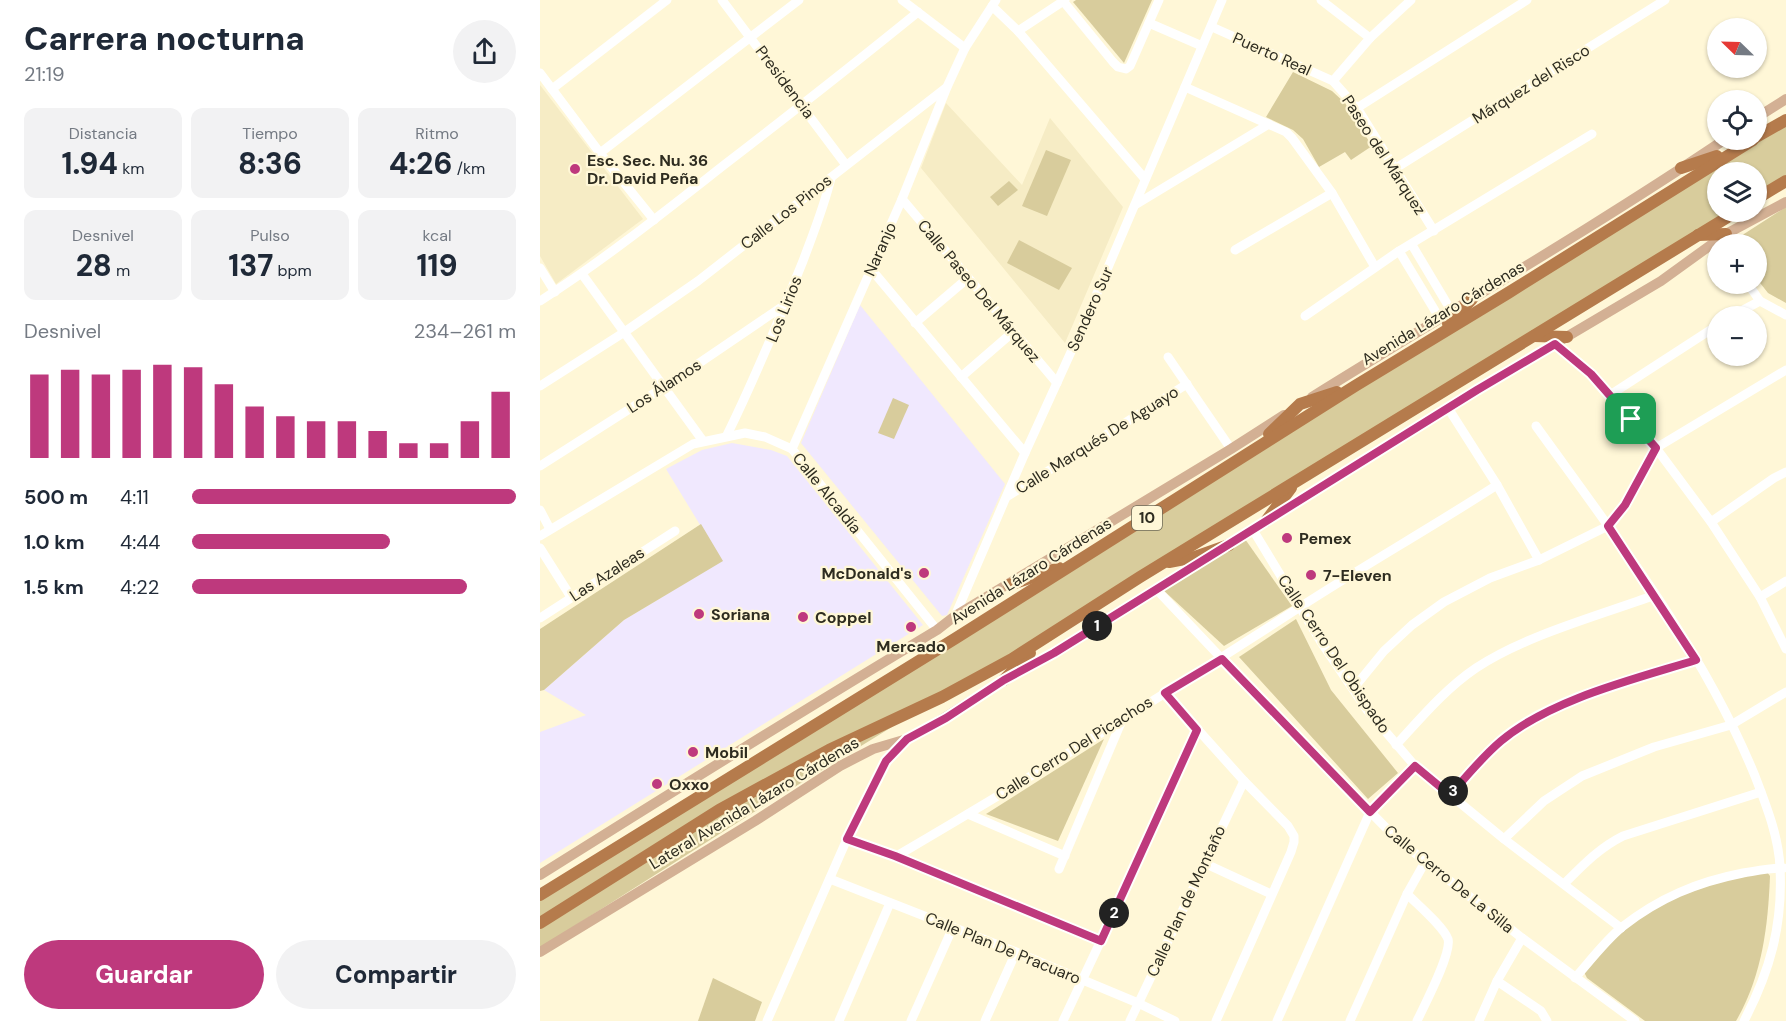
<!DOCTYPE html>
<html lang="es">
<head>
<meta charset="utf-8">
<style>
	:root { --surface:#fff; --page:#f2f2f3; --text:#1f2937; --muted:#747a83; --accent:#be397d }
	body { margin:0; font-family:"DM Sans",sans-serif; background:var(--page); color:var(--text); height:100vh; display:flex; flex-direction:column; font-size:22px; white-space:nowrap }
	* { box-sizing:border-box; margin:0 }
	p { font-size:20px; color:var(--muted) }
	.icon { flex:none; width:33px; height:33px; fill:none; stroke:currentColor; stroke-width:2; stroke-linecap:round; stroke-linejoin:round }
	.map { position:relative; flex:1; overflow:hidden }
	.sheet { display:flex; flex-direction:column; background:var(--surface); width:540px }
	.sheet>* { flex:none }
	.needle { width:39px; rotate:293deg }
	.controls { position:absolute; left:1167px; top:18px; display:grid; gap:12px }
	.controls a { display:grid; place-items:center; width:60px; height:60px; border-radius:50%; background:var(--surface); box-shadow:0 2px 4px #0004; font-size:30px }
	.pin { position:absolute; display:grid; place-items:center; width:51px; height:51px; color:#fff; margin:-26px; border-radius:12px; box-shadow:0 3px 9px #0006 }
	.km { position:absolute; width:30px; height:30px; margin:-15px; border-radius:50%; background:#222; color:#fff; font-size:16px; line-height:30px; text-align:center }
	.round { display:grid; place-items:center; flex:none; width:63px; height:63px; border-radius:32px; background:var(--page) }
	.summary { display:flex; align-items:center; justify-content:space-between; height:102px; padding:0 24px }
	h1 { font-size:33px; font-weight:800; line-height:45px }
	.metrics { display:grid; grid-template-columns:repeat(3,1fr); gap:9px; height:102px; padding:6px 24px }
	.metrics div { display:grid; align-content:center; border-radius:12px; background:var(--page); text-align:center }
	.metrics b { font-size:30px; font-weight:800 }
	.metrics small { font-size:16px; font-weight:400 }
	.metrics p { font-size:16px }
	.chart { height:168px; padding:12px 24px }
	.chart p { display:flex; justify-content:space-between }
	.chart svg { width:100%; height:108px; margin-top:6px; stroke:var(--accent); stroke-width:6 }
	.button { display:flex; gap:12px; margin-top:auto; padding:12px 24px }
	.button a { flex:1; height:69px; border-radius:36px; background:var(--accent); color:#fff; font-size:24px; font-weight:800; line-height:69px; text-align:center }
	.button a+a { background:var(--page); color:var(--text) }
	ul { padding:0 24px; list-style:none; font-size:20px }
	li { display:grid; grid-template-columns:96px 72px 1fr; align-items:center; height:45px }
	li i { height:15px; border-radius:8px; background:var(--accent) }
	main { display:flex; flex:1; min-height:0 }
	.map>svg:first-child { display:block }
</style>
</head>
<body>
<main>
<section class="sheet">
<div class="summary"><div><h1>Carrera nocturna</h1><p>21:19</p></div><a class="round"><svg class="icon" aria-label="share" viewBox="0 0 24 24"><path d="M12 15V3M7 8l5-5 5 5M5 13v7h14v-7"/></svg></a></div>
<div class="metrics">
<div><p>Distancia</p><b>1.94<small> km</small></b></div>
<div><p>Tiempo</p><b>8:36</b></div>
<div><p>Ritmo</p><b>4:26<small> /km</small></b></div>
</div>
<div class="metrics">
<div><p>Desnivel</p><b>28<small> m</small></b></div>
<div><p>Pulso</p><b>137<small> bpm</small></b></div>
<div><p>kcal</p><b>119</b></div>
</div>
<div class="chart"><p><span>Desnivel</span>234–261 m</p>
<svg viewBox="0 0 160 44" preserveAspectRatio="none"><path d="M5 44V10M15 44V8M25 44V10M35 44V8M45 44V6M55 44V7M65 44V14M75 44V23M85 44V27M95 44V29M105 44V29M115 44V33M125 44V38M135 44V38M145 44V29M155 44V17"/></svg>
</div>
<ul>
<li><b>500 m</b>4:11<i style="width:100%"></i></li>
<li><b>1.0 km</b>4:44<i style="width:61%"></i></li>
<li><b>1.5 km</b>4:22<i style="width:85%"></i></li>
</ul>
<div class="button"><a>Guardar</a><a>Compartir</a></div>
</section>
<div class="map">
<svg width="1246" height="1021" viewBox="0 0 1246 1021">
	<rect width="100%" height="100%" fill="#fff7d7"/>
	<g fill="#f0e8fe">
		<polygon points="320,305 465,484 407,615 402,616 261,443"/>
		<polygon points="192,443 231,450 247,456 383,625 0,863 0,732 46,715 4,690 84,620 182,561 126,469 162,450"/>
	</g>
	<g fill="#f6ecc5">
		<polygon points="0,85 103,219 16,284 0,256"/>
		<polygon points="406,103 482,185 510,118 583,207 525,343 381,168"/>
	</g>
	<g fill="#d8cc9c">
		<polygon points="536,0 612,0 584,63 533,2"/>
		<polygon points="753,72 792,91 805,103 832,146 811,160 805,152 779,167 763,139 753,130 726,117"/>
		<polygon points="1246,123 1246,175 1217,193 1216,172 1178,172 1178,212 1187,212 214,812 0,948 0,895"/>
		<polygon points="506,150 531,160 507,216 482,206"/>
		<polygon points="469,181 478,190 458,206 450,197"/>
		<polygon points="1246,207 1246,303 1228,293 1217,279 1216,244 1190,243"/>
		<polygon points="479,240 532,268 519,290 467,263"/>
		<polygon points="353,398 369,405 354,439 338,433"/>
		<polygon points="161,524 183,561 84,620 4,690 0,691 0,629"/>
		<polygon points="705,539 752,606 684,646 622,589"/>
		<polygon points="756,619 791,690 858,773 828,799 699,657"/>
		<polygon points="564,739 518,841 446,814"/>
		<path d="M1227,872L1230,876C1228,927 1222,976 1196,1021H1105L1047,978L1044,972L1083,929L1123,902L1174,880Z"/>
		<polygon points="173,978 222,1002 215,1021 158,1021"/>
	</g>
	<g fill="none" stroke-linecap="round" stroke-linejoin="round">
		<g stroke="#fff" stroke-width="9">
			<polyline points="182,0 306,165"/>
			<polyline points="362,0 425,48"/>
			<polyline points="781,0 830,38"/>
			<polyline points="523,1 573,62 578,67 586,69 590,66 619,0"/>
			<polyline points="452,6 478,31 605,179"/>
			<polyline points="609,23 662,46"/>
			<polyline points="672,27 793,81 817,108 894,231"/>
			<polyline points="478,31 525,0"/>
			<polyline points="0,73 60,153 114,220"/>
			<polyline points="793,81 830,38 871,0"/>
			<polyline points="645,87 746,132 752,138 792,193 835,267"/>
			<polyline points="12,89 127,0"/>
			<polyline points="817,108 987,0"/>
			<polyline points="60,153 259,0"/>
			<polyline points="856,168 1125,0"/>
			<polyline points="362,199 517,383"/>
			<polyline points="595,205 729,124"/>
			<polyline points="1186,234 1189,244"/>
			<polyline points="872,245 912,312"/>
			<polyline points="695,250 792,193"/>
			<polyline points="859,251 900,319"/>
			<polyline points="0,268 15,292"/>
			<polyline points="331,269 485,453"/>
			<polyline points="42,274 163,441"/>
			<polyline points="1208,284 1220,301 1246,315"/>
			<path d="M0,301C64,260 124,212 184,165C249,115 314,64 378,12"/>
			<polyline points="765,316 859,251 1052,134"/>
			<polyline points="1192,316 1220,301"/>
			<polyline points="375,323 428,278"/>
			<polyline points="1015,344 1051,374 1116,448 1171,522 1220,597 1246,649"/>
			<polyline points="628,357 691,449"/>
			<polyline points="421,377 473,332"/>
			<polyline points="0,386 83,333 158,281 407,87"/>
			<polyline points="1070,395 1178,325"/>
			<polyline points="908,408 957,485 999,560"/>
			<path d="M996,426C1076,537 1163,649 1215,776C1226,805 1239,837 1240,868C1243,925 1230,971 1204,1021"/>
			<path d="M187,435C215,378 239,320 263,261C273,234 284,207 291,178"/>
			<polyline points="252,449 362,199 407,87 425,48 456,0"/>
			<polyline points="0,466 124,387 246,304"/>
			<polyline points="468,496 647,384"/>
			<polyline points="0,510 10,529"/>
			<polyline points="1171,522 1234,478 1246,472"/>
			<polyline points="713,530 781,642 827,710 875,766 964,839 1081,928"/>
			<polyline points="0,536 153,444 205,433 225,437 252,449 397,630"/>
			<polyline points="0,548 31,597"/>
			<polyline points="616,589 734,714 857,839 982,938 1095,1021"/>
			<polyline points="1220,597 1246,581"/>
			<polyline points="415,616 485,453 546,319 682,0"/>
			<polyline points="0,618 135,531"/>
			<polyline points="813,689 844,651 872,625 904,602 950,578 999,560 1068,526 1085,505 1099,482 1116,448 1246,370"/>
			<polyline points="625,693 704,781 748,826 754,836 754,842 751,852 676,1021"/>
			<path d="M856,745C881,718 905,689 936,668C986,635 1058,616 1115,595"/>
			<path d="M910,795C926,777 942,757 961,741C1010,699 1095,679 1156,660"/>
			<polyline points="428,814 525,856"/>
			<polyline points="307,839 355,857 561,941"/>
			<polyline points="964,839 1004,801 1042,776 1114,747 1191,725 1246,692"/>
			<path d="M355,857C492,777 627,693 760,607C825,565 892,527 957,485"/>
			<polyline points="664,863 731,894"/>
			<polyline points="519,869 583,718"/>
			<polyline points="290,879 476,952 598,1003 635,1021"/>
			<path d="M1024,884C1043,865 1059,848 1083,836L1221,792"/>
			<path d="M867,894C878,905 903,926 908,939C912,953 884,1006 877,1021"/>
			<path d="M1035,978C1050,961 1065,941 1082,927C1119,898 1157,882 1203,873C1216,871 1230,868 1244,868"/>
			<polyline points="957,981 1001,1011 1007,1021"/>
			<polyline points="227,1021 307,839 341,770 350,755 366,740"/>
			<polyline points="299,1021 350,903"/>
			<polyline points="371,1021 413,927"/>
			<polyline points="445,1021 476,952"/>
			<polyline points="523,1021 580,900 657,730"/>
			<polyline points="590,1021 704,781"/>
			<polyline points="737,1021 830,812 875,766"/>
			<polyline points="810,1021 867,894 885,862"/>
			<polyline points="939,1021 957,981 982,938"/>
		</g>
		<g stroke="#d3b094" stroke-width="10">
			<polyline points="1216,118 1246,99"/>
			<path d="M772,397C910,311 1050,230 1184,140"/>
			<path d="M0,875C132,792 264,710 397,630L415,616L691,449L744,415"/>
			<polyline points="0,952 215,821 300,766 333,749 367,739 393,725 464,680 514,653 937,390 1121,281 1186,234 1246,202"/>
		</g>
		<g stroke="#b57b4c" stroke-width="12">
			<polyline points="1216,137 1246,120"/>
			<polyline points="1141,168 1177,156"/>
			<polyline points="1216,199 1246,181"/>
			<polyline points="1158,235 1186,234"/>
			<polyline points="908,324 932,299"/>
			<polyline points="994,336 1027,337"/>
			<polyline points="729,434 760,404 797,392"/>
			<polyline points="726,521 751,488"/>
			<polyline points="629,562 655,557 689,545"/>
			<polyline points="469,585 519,568"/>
			<polyline points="464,680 490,653"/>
			<polyline points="0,895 416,638 815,386 968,293 1213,140"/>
			<polyline points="0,923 179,810 289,750 402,697 472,659 600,577 1196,212"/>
		</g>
	</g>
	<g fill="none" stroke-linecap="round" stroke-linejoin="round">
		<g stroke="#fff" stroke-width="12">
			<path id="route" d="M1015,344L1051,374L1116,448L1085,505L1068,526L1156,660C1095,679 1011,699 961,741C942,757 926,777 910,795L875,766L830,812L682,659L625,693L657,730L561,941L355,856L307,839L346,761L367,739L406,718L464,680L514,653L937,390Z"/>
		</g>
		<use href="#route" stroke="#be397d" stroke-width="8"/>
	</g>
	<g fill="#be397d" stroke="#fff7d7" stroke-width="2">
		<circle cx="35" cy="169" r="6"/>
		<circle cx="747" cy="538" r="6"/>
		<circle cx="384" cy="573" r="6"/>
		<circle cx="771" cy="575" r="6"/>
		<circle cx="159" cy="614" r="6"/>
		<circle cx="263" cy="617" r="6"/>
		<circle cx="371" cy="627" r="6"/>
		<circle cx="153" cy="752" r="6"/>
		<circle cx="117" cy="784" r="6"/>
	</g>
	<g text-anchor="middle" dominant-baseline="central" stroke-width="4.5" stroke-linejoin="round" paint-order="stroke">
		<rect fill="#fff7d7" stroke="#6d6957" stroke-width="1.5" x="592" y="506" width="30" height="24" rx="4.5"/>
		<g font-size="15" font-weight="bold" fill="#2e2c20">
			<text x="607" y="518">10</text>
		</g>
		<g font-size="16" fill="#2e2c20" stroke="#fff7d7">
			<text transform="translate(732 54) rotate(24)">Puerto Real</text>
			<text transform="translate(245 82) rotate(53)">Presidencia</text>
			<text transform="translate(991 84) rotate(-32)">Márquez del Risco</text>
			<text transform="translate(844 155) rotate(57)">Paseo del Márquez</text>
			<text transform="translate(246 212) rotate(-38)">Calle Los Pinos</text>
			<text transform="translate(340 249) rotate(-66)">Naranjo</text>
			<text transform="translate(439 291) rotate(50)">Calle Paseo Del Márquez</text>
			<text transform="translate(244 309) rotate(-68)">Los Lirios</text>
			<text transform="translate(550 309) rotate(-66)">Sendero Sur</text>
			<text transform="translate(903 313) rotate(-31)">Avenida Lázaro Cárdenas</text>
			<text transform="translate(124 386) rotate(-33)">Los Álamos</text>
			<text transform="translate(557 440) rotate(-32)">Calle Marqués De Aguayo</text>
			<text transform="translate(287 493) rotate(51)">Calle Alcaldía</text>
			<text transform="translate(491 571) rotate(-32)">Avenida Lázaro Cárdenas</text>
			<text transform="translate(67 574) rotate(-33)">Las Azaleas</text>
			<text transform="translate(794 654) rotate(56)">Calle Cerro Del Obispado</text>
			<text transform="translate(534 748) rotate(-32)">Calle Cerro Del Picachos</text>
			<text transform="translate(214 803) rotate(-31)">Lateral Avenida Lázaro Cárdenas</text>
			<text transform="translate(909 879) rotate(39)">Calle Cerro De La Silla</text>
			<text transform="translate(646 901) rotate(-65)">Calle Plan de Montaño</text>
			<text transform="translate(463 948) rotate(22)">Calle Plan De Pracuaro</text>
		</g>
		<g font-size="16" font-weight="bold" fill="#2e2c20" stroke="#fff7d7" text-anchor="start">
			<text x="47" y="160">Esc. Sec. Nu. 36<tspan x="47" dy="18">Dr. David Peña</tspan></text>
			<text x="759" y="538">Pemex</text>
			<text x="372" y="573" text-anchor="end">McDonald's</text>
			<text x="783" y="575">7-Eleven</text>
			<text x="171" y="614">Soriana</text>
			<text x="275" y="617">Coppel</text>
			<text x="371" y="646" text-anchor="middle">Mercado</text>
			<text x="165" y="752">Mobil</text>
			<text x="129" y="784">Oxxo</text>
		</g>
	</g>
</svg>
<div class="controls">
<a><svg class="needle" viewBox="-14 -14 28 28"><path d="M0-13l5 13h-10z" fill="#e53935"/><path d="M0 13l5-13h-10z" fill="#747a83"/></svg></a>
<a><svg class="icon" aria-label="locate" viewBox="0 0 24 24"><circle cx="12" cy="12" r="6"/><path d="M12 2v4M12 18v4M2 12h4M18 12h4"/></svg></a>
<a><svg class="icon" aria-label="layers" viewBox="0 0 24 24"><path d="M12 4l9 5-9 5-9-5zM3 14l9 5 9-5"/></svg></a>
<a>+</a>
<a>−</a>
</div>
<div class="pin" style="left:1091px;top:419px;background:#1e9e55"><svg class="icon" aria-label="arrive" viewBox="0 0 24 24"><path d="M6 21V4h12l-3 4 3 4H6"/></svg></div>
<b class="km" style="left:557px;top:626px">1</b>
<b class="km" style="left:574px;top:913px">2</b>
<b class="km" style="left:913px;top:791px">3</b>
</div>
</main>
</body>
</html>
